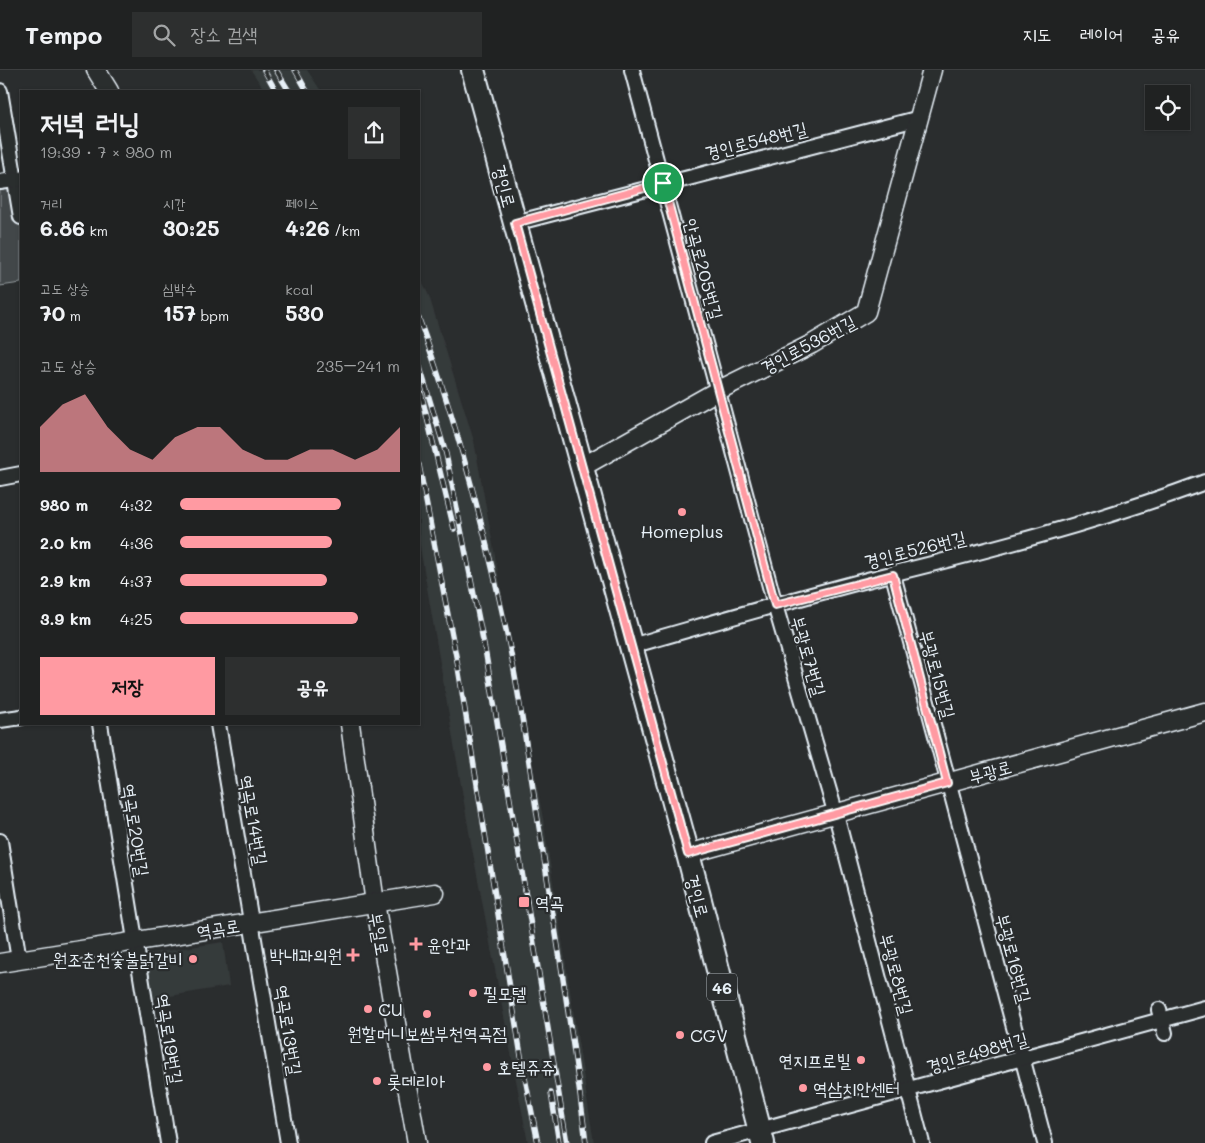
<!DOCTYPE html>
<html lang="ko">
<head>
<meta charset="utf-8">
<style>
	:root { --surface:#202222; --page:#2d2f2f; --text:#f1f3f6; --muted:#a2a4a5; --line:#3d3f40; --accent:#ff9aa2 }
	body { margin:0; font-family:Mali,"Poor Story",sans-serif; background:var(--page); color:var(--text); height:100vh; display:flex; flex-direction:column; font-size:19px; white-space:nowrap }
	* { box-sizing:border-box; margin:0 }
	p { font-size:16px; color:var(--muted) }
	.icon { flex:none; width:28px; height:28px; fill:none; stroke:currentColor; stroke-width:2; stroke-linecap:round; stroke-linejoin:round }
	.map { position:relative; flex:1; overflow:hidden }
	.details { position:absolute; left:20px; top:20px; width:400px; height:635px; display:flex; flex-direction:column; background:var(--surface); border-radius:0px; box-shadow:0 1px 4px #0004,0 0 0 1px var(--line) }
	.details>* { flex:none }
	.buttons { position:absolute; left:1145px; top:15px; display:grid; gap:10px }
	.buttons a { display:grid; place-items:center; width:45px; height:45px; border-radius:0px; background:var(--surface); box-shadow:0 1px 4px #0004,0 0 0 1px var(--line); font-size:25px }
	.pin { position:absolute; display:grid; place-items:center; width:42px; height:42px; color:#fff; margin:-21px; border:2px solid #fff; border-radius:50%; box-shadow:0 1px 5px #0007 }
	.round { display:grid; place-items:center; flex:none; width:52px; height:52px; border-radius:0px; background:var(--page) }
	.summary { display:flex; align-items:center; justify-content:space-between; height:85px; padding:0 20px }
	h1 { font-size:28px; font-weight:700; line-height:38px }
	.metrics { display:grid; grid-template-columns:repeat(3,1fr); gap:8px; height:85px; padding:5px 20px }
	.metrics div { display:grid; align-content:center }
	.metrics b { font-size:21px; font-weight:700 }
	.metrics small { font-size:14px; font-weight:400 }
	.metrics p { font-size:14px }
	.chart { height:140px; padding:10px 20px }
	.chart p { display:flex; justify-content:space-between }
	.chart svg { width:100%; height:90px; margin-top:5px; fill:var(--accent); opacity:.7 }
	.button { display:flex; gap:10px; margin-top:auto; padding:10px 20px }
	.button a { flex:1; height:58px; border-radius:0px; background:var(--accent); color:#111; font-size:20px; font-weight:700; line-height:58px; text-align:center }
	.button a+a { background:var(--page); color:var(--text) }
	ul { padding:0 20px; list-style:none; font-size:16px }
	li { display:grid; grid-template-columns:80px 60px 1fr; align-items:center; height:38px }
	li i { height:12px; border-radius:6px; background:var(--accent) }
	header { display:flex; align-items:center; gap:30px; box-sizing:border-box; height:70px; padding:0 25px; background:var(--surface); border-bottom:1px solid var(--line) }
	header strong { font-size:24px }
	nav { display:flex; gap:28px; margin-inline-start:auto; font-size:18px }
	.search { width:350px; height:45px; background:var(--page); display:flex; align-items:center; gap:12px; box-sizing:border-box; padding:0 18px; border-radius:0px; color:var(--muted); font-size:19px }
	.map>svg:first-child { display:block }
</style>
</head>
<body>
<header>
<strong>Tempo</strong>
<div class="search"><svg class="icon" aria-label="search" viewBox="0 0 24 24"><circle cx="10" cy="10" r="6"/><path d="M15 15l6 6"/></svg>장소 검색</div>
<nav><a>지도</a><a>레이어</a><a>공유</a></nav>
</header>
<div class="map">
<svg width="1205" height="1073" viewBox="0 0 1205 1073">
	<rect width="100%" height="100%" fill="#2a2d2e"/>
	<filter id="ink" filterUnits="userSpaceOnUse"><feTurbulence type="fractalNoise" baseFrequency=".02" numOctaves="2"/><feDisplacementMap in="SourceGraphic" scale="10" xChannelSelector="R" yChannelSelector="G"/><feConvolveMatrix kernelMatrix="1 2 1 2 8 2 1 2 1" color-interpolation-filters="sRGB"/></filter>
	<g filter="url(#ink)">
		<g fill="#363a3b">
			<polygon points="251,0 307,0 321,21 265,21"/>
			<polygon points="419,204 429,226 474,371 543,749 594,1073 528,1073 471,773 419,471"/>
			<polygon points="21,638 21,654 41,654 0,660 0,641"/>
			<polygon points="223,872 229,916 153,929 146,884"/>
		</g>
		<polygon fill="#424648" stroke="#959ca0" points="16,109 21,147 21,213 0,216 0,112"/>
		<g fill="none" stroke-linecap="round" stroke-linejoin="round">
			<g stroke="#e8f1f8" stroke-width="18">
				<g id="minor">
					<polyline points="632,0 775,535 836,745 922,1073"/>
					<polyline points="0,21 21,147"/>
					<polyline points="0,112 21,109"/>
					<polyline points="515,153 920,48"/>
					<polyline points="0,408 21,404"/>
					<polyline points="893,505 1045,1073"/>
					<path d="M631,576C712,553 793,529 875,508C986,481 1098,452 1205,412"/>
					<polyline points="0,650 21,647"/>
					<polyline points="100,654 168,1073"/>
					<polyline points="218,654 288,1073"/>
					<polyline points="0,771 19,890"/>
					<polyline points="1159,940 1165,963"/>
					<polyline points="712,1073 1205,938"/>
				</g>
			</g>
			<g stroke="#e8f1f8" stroke-width="21">
				<g id="tertiary">
					<polyline points="96,0 109,21"/>
					<polyline points="582,397 717,321 812,274 866,242 932,0"/>
					<polyline points="350,654 375,833 417,1073"/>
					<polyline points="688,784 1205,642"/>
					<polyline points="0,893 435,823"/>
				</g>
			</g>
			<g stroke="#e8f1f8" stroke-width="26">
				<polyline id="primary" points="473,0 688,784 763,1073"/>
			</g>
			<use href="#minor" stroke="#2a2d2e" stroke-width="14"/>
			<use href="#tertiary" stroke="#2a2d2e" stroke-width="18"/>
			<use href="#primary" stroke="#2a2d2e" stroke-width="22"/>
			<g stroke="#e8f1f8" stroke-width="5.5">
				<g id="rail">
					<polyline points="264,0 276,21"/>
					<polyline points="276,0 289,21"/>
					<polyline points="295,0 307,21"/>
					<path d="M419,249C458,356 487,467 510,579C522,640 530,702 540,763C556,866 574,969 586,1073"/>
					<polyline points="419,294 446,384 486,585 567,1073"/>
					<polyline points="421,323 454,459"/>
					<polyline points="419,395 457,591 523,998 538,1073"/>
					<polyline points="551,1023 559,1073"/>
				</g>
			</g>
			<use href="#rail" stroke="#2a2d2e" stroke-width="4" stroke-dasharray="11" stroke-linecap="butt"/>
		</g>
	</g>
	<g fill="none" stroke-linecap="round" stroke-linejoin="round" filter="url(#ink)">
		<g stroke="#fff" stroke-width="10">
			<polygon id="route" points="663,113 775,535 893,505 947,713 688,784 515,153"/>
		</g>
		<use href="#route" stroke="#ff9aa2" stroke-width="6"/>
	</g>
	<g fill="#ff9aa2" stroke="#2a2d2e" stroke-width="2">
		<circle cx="682" cy="442" r="5"/>
		<rect x="518" y="826" width="12" height="12" rx="2.5"/>
		<path d="M413.5 866.5h5v5h5v5h-5v5h-5v-5h-5v-5h5z"/>
		<path d="M350.5 877.5h5v5h5v5h-5v5h-5v-5h-5v-5h5z"/>
		<circle cx="193" cy="889" r="5"/>
		<circle cx="473" cy="923" r="5"/>
		<circle cx="368" cy="939" r="5"/>
		<circle cx="427" cy="944" r="5"/>
		<circle cx="680" cy="965" r="5"/>
		<circle cx="861" cy="990" r="5"/>
		<circle cx="487" cy="997" r="5"/>
		<circle cx="377" cy="1011" r="5"/>
		<circle cx="803" cy="1018" r="5"/>
	</g>
	<g text-anchor="middle" dominant-baseline="central" stroke-width="4.5" stroke-linejoin="round" paint-order="stroke">
		<rect fill="#2a2d2e" stroke="#afb6bb" stroke-width="1" x="707" y="903.5" width="30" height="27" rx="4"/>
		<g font-size="16" font-weight="bold" fill="#e8f1f8">
			<text x="722" y="917">46</text>
		</g>
		<g font-size="18" fill="#e8f1f8" stroke="#2a2d2e">
			<text transform="translate(756 70) rotate(-14)">경인로548번길</text>
			<text transform="translate(505 116) rotate(75)">경인로</text>
			<text transform="translate(704 199) rotate(75)">안곡로205번길</text>
			<text transform="translate(808 274) rotate(-28)">경인로536번길</text>
			<text transform="translate(915 479) rotate(-14)">경인로526번길</text>
			<text transform="translate(809 586) rotate(74)">부광로7번길</text>
			<text transform="translate(938 604) rotate(75)">부광로15번길</text>
			<text transform="translate(990 701) rotate(-15)">부광로</text>
			<text transform="translate(254 750) rotate(80)">역곡로14번길</text>
			<text transform="translate(136 760) rotate(81)">역곡로20번길</text>
			<text transform="translate(698 826) rotate(75)">경인로</text>
			<text transform="translate(218 858) rotate(-9)">역곡로</text>
			<text transform="translate(380 864) rotate(80)">부일로</text>
			<text transform="translate(1014 888) rotate(75)">부광로16번길</text>
			<text transform="translate(897 904) rotate(75)">부광로8번길</text>
			<text transform="translate(289 960) rotate(81)">역곡로13번길</text>
			<text transform="translate(170 969) rotate(81)">역곡로19번길</text>
			<text transform="translate(977 982) rotate(-16)">경인로498번길</text>
		</g>
		<g font-size="18" fill="#e8f1f8" stroke="#2a2d2e" text-anchor="start">
			<text x="682" y="461" text-anchor="middle">Homeplus</text>
			<text x="535" y="832">역곡</text>
			<text x="427" y="874">윤안과</text>
			<text x="342" y="885" text-anchor="end">박내과의원</text>
			<text x="183" y="889" text-anchor="end">원조춘천숯불닭갈비</text>
			<text x="483" y="923">필모텔</text>
			<text x="378" y="939">CU</text>
			<text x="427" y="963" text-anchor="middle">원할머니보쌈부천역곡점</text>
			<text x="690" y="965">CGV</text>
			<text x="851" y="990" text-anchor="end">연지프로빌</text>
			<text x="497" y="997">호텔쥬쥬</text>
			<text x="387" y="1011">롯데리아</text>
			<text x="813" y="1018">역삼치안센터</text>
		</g>
	</g>
</svg>
<div class="buttons">
<a><svg class="icon" aria-label="locate" viewBox="0 0 24 24"><circle cx="12" cy="12" r="6"/><path d="M12 2v4M12 18v4M2 12h4M18 12h4"/></svg></a>
</div>
<div class="pin" style="left:663px;top:113px;background:#1e9e55"><svg class="icon" aria-label="arrive" viewBox="0 0 24 24"><path d="M6 21V4h12l-3 4 3 4H6"/></svg></div>
<section class="details">
<div class="summary"><div><h1>저녁 러닝</h1><p>19:39 · 7 × 980 m</p></div><a class="round"><svg class="icon" aria-label="share" viewBox="0 0 24 24"><path d="M12 15V3M7 8l5-5 5 5M5 13v7h14v-7"/></svg></a></div>
<div class="metrics">
<div><p>거리</p><b>6.86<small> km</small></b></div>
<div><p>시간</p><b>30:25</b></div>
<div><p>페이스</p><b>4:26<small> /km</small></b></div>
</div>
<div class="metrics">
<div><p>고도 상승</p><b>70<small> m</small></b></div>
<div><p>심박수</p><b>157<small> bpm</small></b></div>
<div><p>kcal</p><b>530</b></div>
</div>
<div class="chart"><p><span>고도 상승</span>235–241 m</p>
<svg viewBox="0 0 160 44" preserveAspectRatio="none"><path d="M0 44V22L10 11L20 6L30 22L40 33L50 38L60 27L70 22L80 22L90 33L100 38L110 38L120 33L130 33L140 38L150 33L160 22V44z"/></svg>
</div>
<ul>
<li><b>980 m</b>4:32<i style="width:73%"></i></li>
<li><b>2.0 km</b>4:36<i style="width:69%"></i></li>
<li><b>2.9 km</b>4:37<i style="width:67%"></i></li>
<li><b>3.9 km</b>4:25<i style="width:81%"></i></li>
</ul>
<div class="button"><a>저장</a><a>공유</a></div>
</section>
</div>
</body>
</html>
